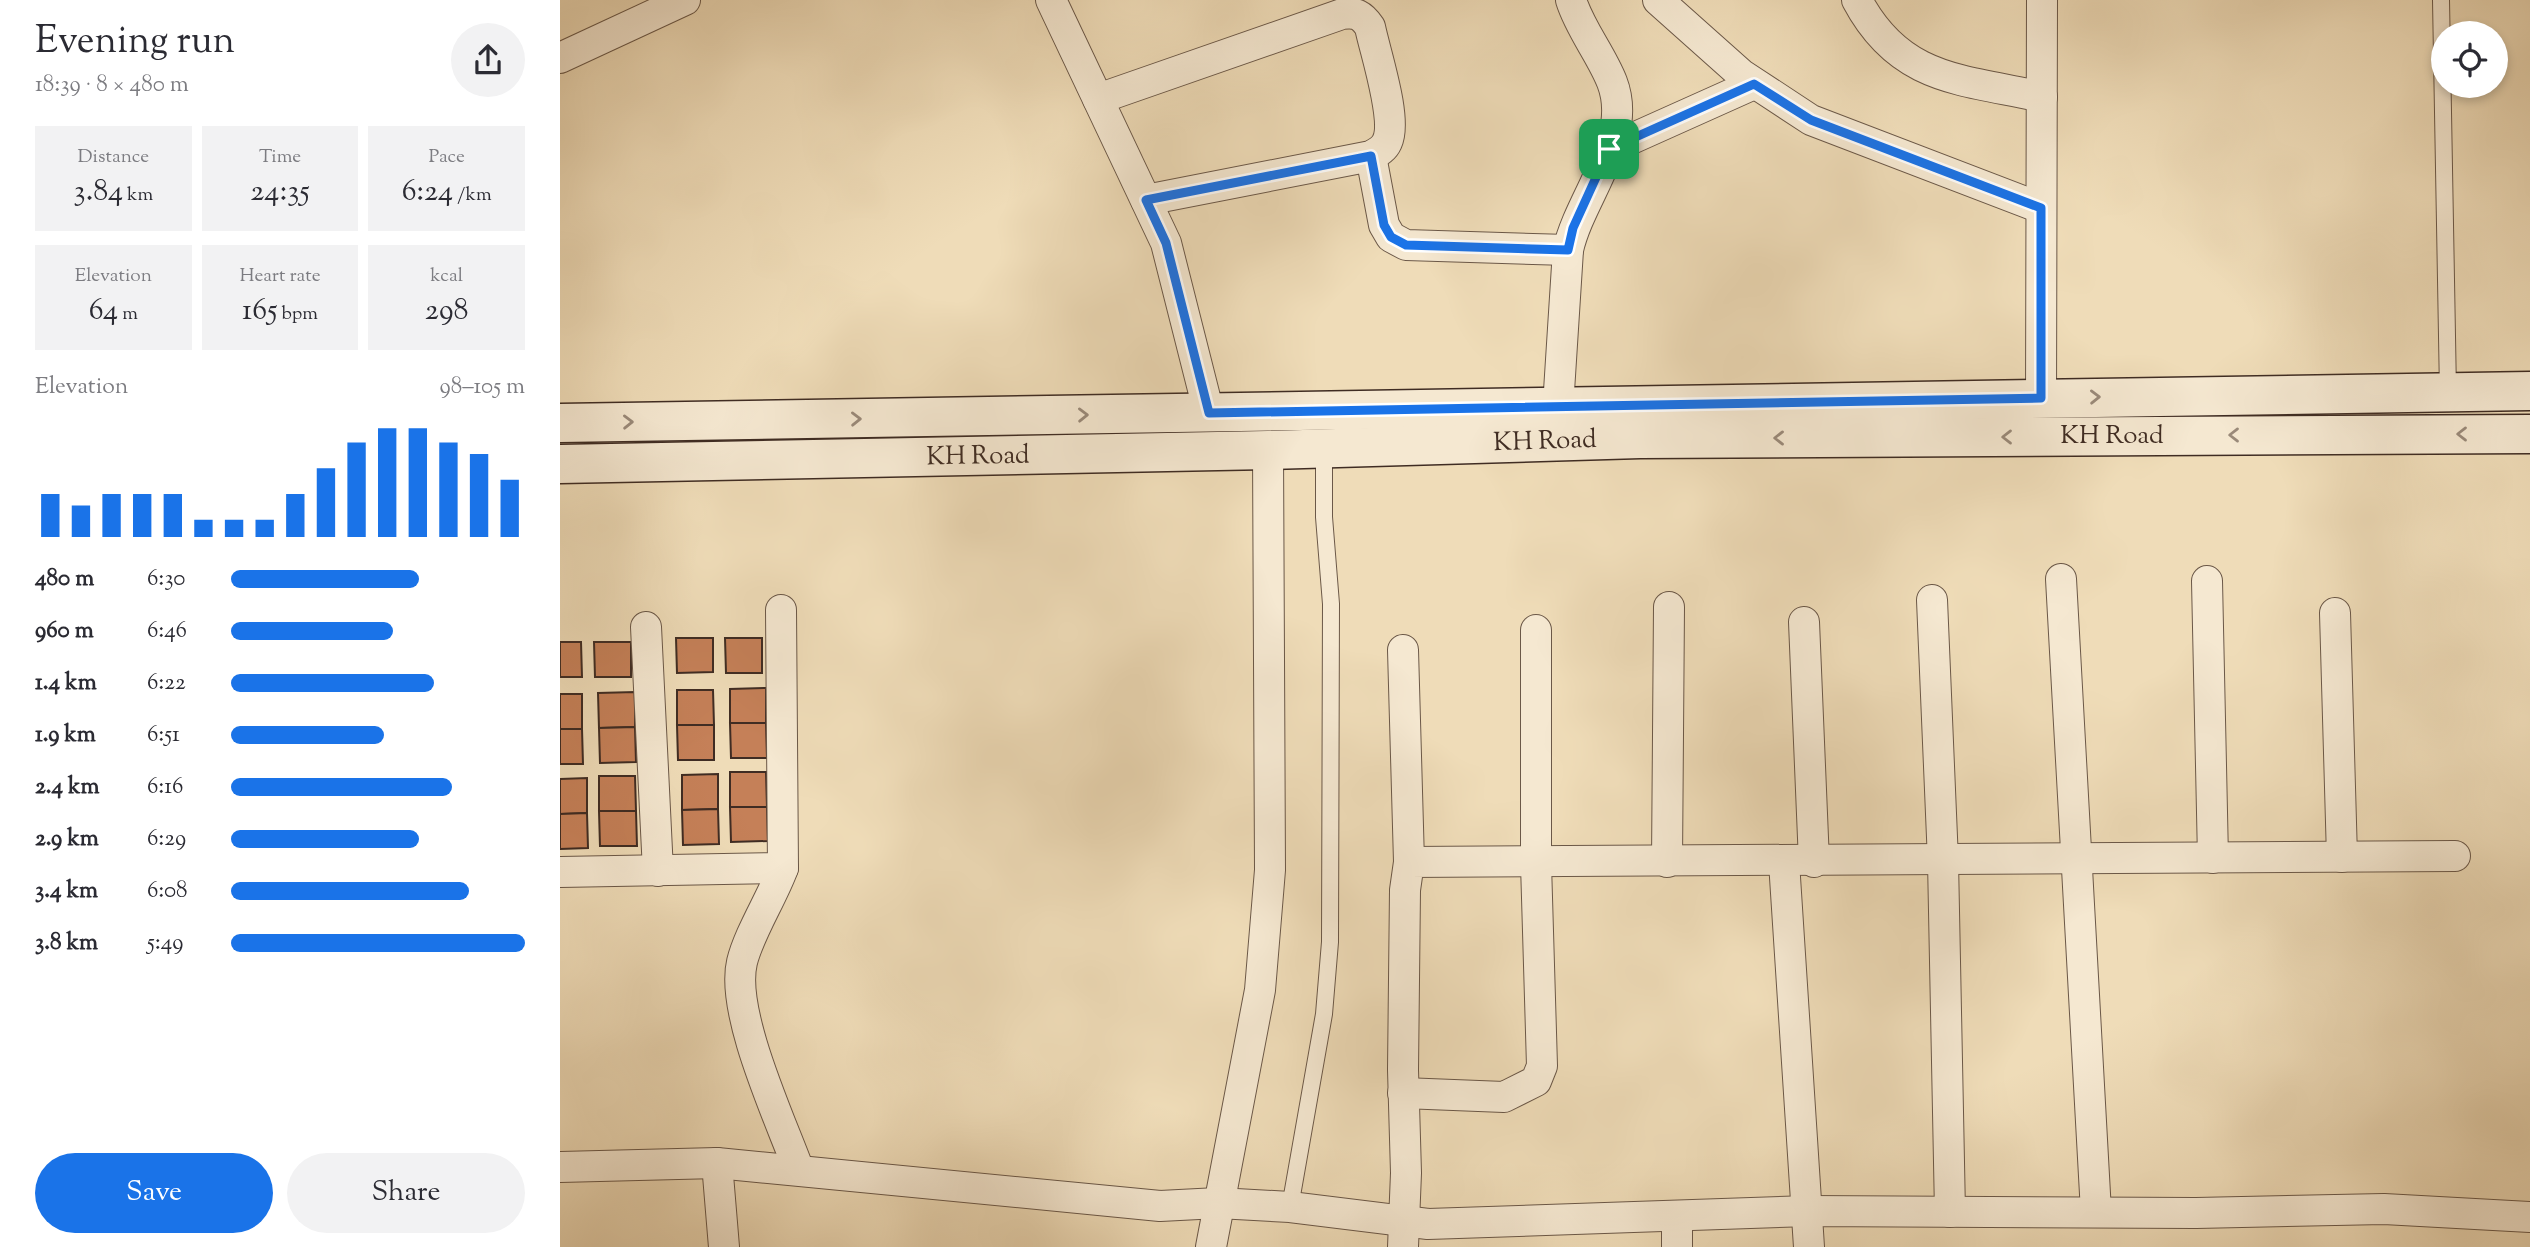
<!DOCTYPE html>
<html lang="en">
<head>
<meta charset="utf-8">
<style>
	:root { --surface:#fff; --page:#f2f2f3; --text:#2b2b33; --muted:#7c7c81; --accent:#1a73e8 }
	body { margin:0; font-family:"Sorts Mill Goudy",serif; background:var(--page); color:var(--text); height:100vh; display:flex; flex-direction:column; font-size:26px; white-space:nowrap }
	* { box-sizing:border-box; margin:0 }
	p { font-size:23px; color:var(--muted) }
	.icon { flex:none; width:38px; height:38px; fill:none; stroke:currentColor; stroke-width:2; stroke-linecap:round; stroke-linejoin:round }
	.map { position:relative; flex:1; overflow:hidden }
	.details { display:flex; flex-direction:column; background:var(--surface); width:560px }
	.details>* { flex:none }
	.tools { position:absolute; left:1871px; top:21px; display:grid; gap:14px }
	.tools a { display:grid; place-items:center; width:77px; height:77px; border-radius:50%; background:var(--surface); box-shadow:0 4px 10px #0003; font-size:35px }
	.pin { position:absolute; display:grid; place-items:center; width:60px; height:60px; color:#fff; margin:-30px; border-radius:14px; box-shadow:0 4px 10px #0006 }
	.round { display:grid; place-items:center; flex:none; width:74px; height:74px; border-radius:37px; background:var(--page) }
	.overview { display:flex; align-items:center; justify-content:space-between; height:119px; padding:0 35px }
	h1 { font-size:38px; font-weight:600; line-height:52px }
	.figures { display:grid; grid-template-columns:repeat(3,1fr); gap:10px; height:119px; padding:7px 35px }
	.figures div { display:grid; align-content:center; border-radius:0px; background:var(--page); text-align:center }
	.figures b { font-size:30px; font-weight:600 }
	.figures small { font-size:19px; font-weight:400 }
	.figures p { font-size:19px }
	.chart { height:196px; padding:14px 35px }
	.chart p { display:flex; justify-content:space-between }
	.chart svg { width:100%; height:126px; margin-top:7px; stroke:var(--accent); stroke-width:6 }
	.primary-button { display:flex; gap:14px; margin-top:auto; padding:14px 35px }
	.primary-button a { flex:1; height:80px; border-radius:42px; background:var(--accent); color:#fff; font-size:28px; font-weight:600; line-height:80px; text-align:center }
	.primary-button a+a { background:var(--page); color:var(--text) }
	ul { padding:0 35px; list-style:none; font-size:23px }
	li { display:grid; grid-template-columns:112px 84px 1fr; align-items:center; height:52px }
	li i { height:18px; border-radius:9px; background:var(--accent) }
	main { display:flex; flex:1; min-height:0 }
	.map>svg:first-child { display:block }
</style>
</head>
<body>
<main>
<section class="details">
<div class="overview"><div><h1>Evening run</h1><p>18:39 · 8 × 480 m</p></div><a class="round"><svg class="icon" aria-label="share" viewBox="0 0 24 24"><path d="M12 15V3M7 8l5-5 5 5M5 13v7h14v-7"/></svg></a></div>
<div class="figures">
<div><p>Distance</p><b>3.84<small> km</small></b></div>
<div><p>Time</p><b>24:35</b></div>
<div><p>Pace</p><b>6:24<small> /km</small></b></div>
</div>
<div class="figures">
<div><p>Elevation</p><b>64<small> m</small></b></div>
<div><p>Heart rate</p><b>165<small> bpm</small></b></div>
<div><p>kcal</p><b>298</b></div>
</div>
<div class="chart"><p><span>Elevation</span>98–105 m</p>
<svg viewBox="0 0 160 44" preserveAspectRatio="none"><path d="M5 44V29M15 44V33M25 44V29M35 44V29M45 44V29M55 44V38M65 44V38M75 44V38M85 44V29M95 44V20M105 44V11M115 44V6M125 44V6M135 44V11M145 44V15M155 44V24"/></svg>
</div>
<ul>
<li><b>480 m</b>6:30<i style="width:64%"></i></li>
<li><b>960 m</b>6:46<i style="width:55%"></i></li>
<li><b>1.4 km</b>6:22<i style="width:69%"></i></li>
<li><b>1.9 km</b>6:51<i style="width:52%"></i></li>
<li><b>2.4 km</b>6:16<i style="width:75%"></i></li>
<li><b>2.9 km</b>6:29<i style="width:64%"></i></li>
<li><b>3.4 km</b>6:08<i style="width:81%"></i></li>
<li><b>3.8 km</b>5:49<i style="width:100%"></i></li>
</ul>
<div class="primary-button"><a>Save</a><a>Share</a></div>
</section>
<div class="map">
<svg width="1970" height="1247" viewBox="0 0 1970 1247">
	<rect width="100%" height="100%" fill="#efdcb8"/>
	<filter id="stains"><feTurbulence type="fractalNoise" baseFrequency=".00286" numOctaves="4"/><feColorMatrix values="0 0 0 0 .2 0 0 0 0 .09 0 0 0 0 .02 0 0 0 .5 -.17"/></filter>
	<radialGradient id="worn" r=".72"><stop offset=".6" stop-color="#630" stop-opacity="0"/><stop offset="1" stop-color="#630" stop-opacity=".3"/></radialGradient>
	<g fill="#c58058" stroke="#3f2c23" stroke-width="2">
		<polygon points="116,638 153,638 153,672 117,673"/>
		<polygon points="165,638 202,638 202,673 166,673"/>
		<polygon points="0,642 21,642 22,677 0,677"/>
		<polygon points="34,642 71,642 71,677 35,677"/>
		<polygon points="206,688 206,723 170,723 170,689"/>
		<polygon points="117,690 153,690 154,725 117,725"/>
		<polygon points="75,692 75,727 39,728 38,693"/>
		<rect x="0" y="694" width="22" height="35"/>
		<polygon points="170,723 206,723 207,758 171,758"/>
		<polygon points="117,725 154,725 154,760 118,760"/>
		<polygon points="75,727 76,762 40,763 39,728"/>
		<polygon points="0,729 22,729 23,764 0,764"/>
		<polygon points="170,772 206,772 207,807 170,807"/>
		<polygon points="158,774 158,809 122,810 122,775"/>
		<polygon points="39,776 75,776 76,811 39,811"/>
		<polygon points="27,778 27,813 0,814 0,779"/>
		<polygon points="170,807 207,807 208,841 171,842"/>
		<polygon points="158,809 159,844 123,845 122,810"/>
		<polygon points="39,811 76,811 77,846 40,846"/>
		<polygon points="27,813 28,848 0,849 0,814"/>
	</g>
	<g fill="none" stroke-linecap="round" stroke-linejoin="round">
		<g stroke="#6b5848" stroke-width="18">
			<g id="service">
				<polyline points="1881,0 1888,392"/>
				<polyline points="730,1207 764,1014 770,942 771,604 764,517 764,449"/>
			</g>
		</g>
		<g stroke="#6b5848" stroke-width="32">
			<g id="minor">
				<polyline points="491,0 606,243 649,413"/>
				<polyline points="1098,0 1181,74 1251,120 1481,208"/>
				<path d="M1297,0C1340,81 1401,79 1482,97"/>
				<polyline points="0,58 125,0"/>
				<path d="M538,99L782,14C796,12 802,15 810,27C815,52 838,120 827,142C824,149 818,152 811,156L586,200"/>
				<polyline points="1049,149 1194,84"/>
				<polyline points="811,156 824,225 831,237 846,245 1008,250"/>
				<polyline points="1481,398 1482,0"/>
				<path d="M998,407L1008,250C1020,196 1074,139 1052,82C1041,54 1020,29 1011,0"/>
				<polyline points="1501,579 1536,1212"/>
				<polyline points="1647,581 1653,858"/>
				<polyline points="1372,600 1383,861 1390,1212"/>
				<polyline points="1775,613 1782,857"/>
				<polyline points="1244,622 1254,862"/>
				<polyline points="86,627 98,871"/>
				<polyline points="843,650 849,862"/>
				<polyline points="1107,862 1109,607"/>
				<polyline points="1224,862 1249,1247"/>
				<path d="M223,868C212,898 189,933 182,962C170,1012 220,1119 238,1168"/>
				<polyline points="0,872 223,868 221,610"/>
				<polyline points="843,1093 944,1097 976,1081 982,1066 976,864 976,630"/>
				<polyline points="157,1163 164,1247"/>
				<polyline points="0,1167 157,1163 600,1206 658,1203 730,1207 868,1224 1249,1211 1636,1213 1824,1209 1970,1217"/>
				<polyline points="651,1247 700,990 710,870 708,450"/>
				<polyline points="843,1247 846,1173 843,1070 845,890 849,862 1895,856"/>
				<polyline points="1117,1247 1117,1216"/>
			</g>
		</g>
		<g stroke="#3f2c23" stroke-width="41">
			<g id="secondary">
				<polyline points="0,423 1970,391"/>
				<polyline points="0,464 708,450 1080,439 1970,434"/>
			</g>
		</g>
		<use href="#service" stroke="#f5e8d1" stroke-width="16"/>
		<use href="#minor" stroke="#f5e8d1" stroke-width="30"/>
		<use href="#secondary" stroke="#f5e8d1" stroke-width="38"/>
	</g>
	<defs><path id="oneway-chevron" d="M-2-3.5L2.5 0L-2 3.5" fill="none" stroke-width="1.6" stroke-linecap="round" stroke-linejoin="round" transform="scale(1.75)"/></defs>
	<g stroke="#9a8a7a">
		<use href="#oneway-chevron" transform="translate(1535 397) rotate(-1)"/>
		<use href="#oneway-chevron" transform="translate(523 415) rotate(-1)"/>
		<use href="#oneway-chevron" transform="translate(296 419) rotate(-1)"/>
		<use href="#oneway-chevron" transform="translate(68 422) rotate(-1)"/>
		<use href="#oneway-chevron" transform="translate(1902 434) rotate(180)"/>
		<use href="#oneway-chevron" transform="translate(1674 435) rotate(180)"/>
		<use href="#oneway-chevron" transform="translate(1447 437) rotate(180)"/>
		<use href="#oneway-chevron" transform="translate(1219 438) rotate(180)"/>
	</g>
	<g fill="none" stroke-linecap="round" stroke-linejoin="round">
		<g stroke="#fff" stroke-width="14">
			<polygon id="route" points="1194,84 1251,120 1481,208 1481,398 649,413 606,243 586,200 811,156 824,225 831,237 846,245 1008,250 1013,228 1049,149"/>
		</g>
		<use href="#route" stroke="#1a73e8" stroke-width="9"/>
	</g>
	<g text-anchor="middle" dominant-baseline="central" stroke-width="6" stroke-linejoin="round" paint-order="stroke">
		<g font-size="26" fill="#3f2c23" stroke="#f5e8d1">
			<text x="1552" y="436">KH Road</text>
			<text transform="translate(985 442) rotate(-2)">KH Road</text>
			<text transform="translate(418 457) rotate(-1)">KH Road</text>
		</g>
	</g>
	<rect width="100%" height="100%" filter="url(#stains)"/>
	<rect width="100%" height="100%" fill="url(#worn)"/>
</svg>
<div class="tools">
<a><svg class="icon" aria-label="locate" viewBox="0 0 24 24"><circle cx="12" cy="12" r="6"/><path d="M12 2v4M12 18v4M2 12h4M18 12h4"/></svg></a>
</div>
<div class="pin" style="left:1049px;top:149px;background:#1e9e55"><svg class="icon" aria-label="arrive" viewBox="0 0 24 24"><path d="M6 21V4h12l-3 4 3 4H6"/></svg></div>
</div>
</main>
</body>
</html>
